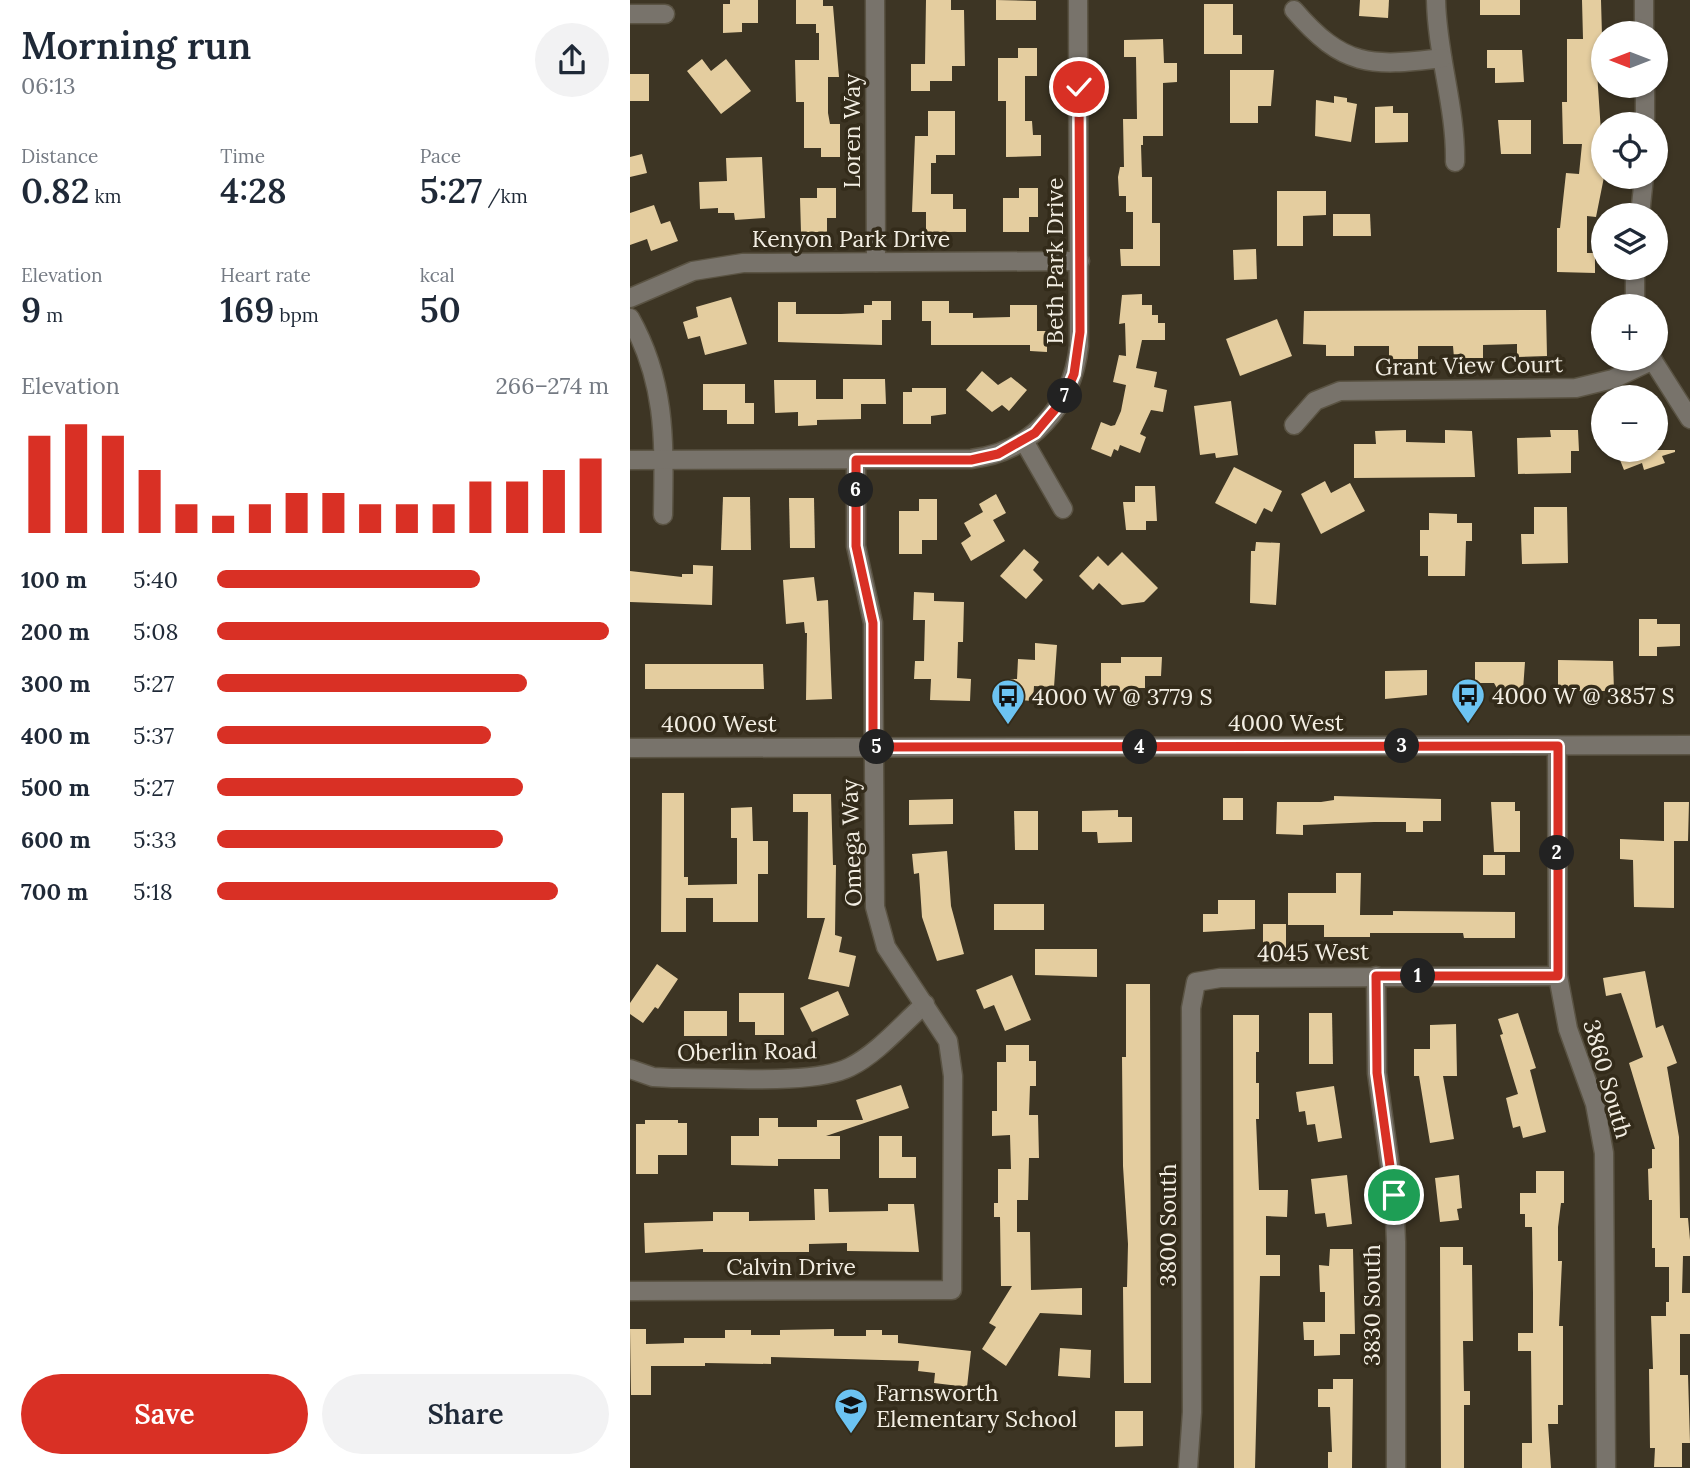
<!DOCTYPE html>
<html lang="en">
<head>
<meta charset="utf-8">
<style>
	:root { --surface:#fff; --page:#f2f2f3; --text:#1f2937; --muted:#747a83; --accent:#d93025 }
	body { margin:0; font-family:Lora,serif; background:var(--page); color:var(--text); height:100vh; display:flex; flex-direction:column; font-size:26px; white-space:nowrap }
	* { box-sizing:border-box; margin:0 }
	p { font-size:23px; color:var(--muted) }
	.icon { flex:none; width:38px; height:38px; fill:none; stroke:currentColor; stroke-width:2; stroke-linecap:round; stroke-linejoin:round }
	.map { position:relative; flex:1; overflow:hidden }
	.side { display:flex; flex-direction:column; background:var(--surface); width:630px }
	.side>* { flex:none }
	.needle { width:46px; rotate:270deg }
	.tools { position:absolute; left:961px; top:21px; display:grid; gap:14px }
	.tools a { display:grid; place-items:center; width:77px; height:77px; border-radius:50%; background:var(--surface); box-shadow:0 2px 5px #0004; font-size:35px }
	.pin { position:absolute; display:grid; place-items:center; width:60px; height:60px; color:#fff; margin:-30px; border:4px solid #fff; border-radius:50%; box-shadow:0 2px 7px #0007 }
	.km { position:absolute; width:35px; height:35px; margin:-18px; border-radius:50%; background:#222; color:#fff; font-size:19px; line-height:35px; text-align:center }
	.round { display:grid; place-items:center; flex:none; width:74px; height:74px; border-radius:37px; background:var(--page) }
	.overview { display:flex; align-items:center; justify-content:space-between; height:119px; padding:0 21px }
	h1 { font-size:38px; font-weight:600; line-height:52px }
	.stats { display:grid; grid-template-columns:repeat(3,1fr); gap:10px; height:119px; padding:7px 21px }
	.stats div { display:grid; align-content:center }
	.stats b { font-size:35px; font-weight:600 }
	.stats small { font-size:19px; font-weight:400 }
	.stats p { font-size:19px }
	.chart { height:196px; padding:14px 21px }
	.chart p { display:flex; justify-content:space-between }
	.chart svg { width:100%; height:126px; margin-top:7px; stroke:var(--accent); stroke-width:6 }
	.action { display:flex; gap:14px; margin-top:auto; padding:14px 21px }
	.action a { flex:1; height:80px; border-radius:42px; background:var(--accent); color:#fff; font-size:28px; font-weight:600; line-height:80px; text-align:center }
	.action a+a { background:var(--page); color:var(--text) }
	ul { padding:0 21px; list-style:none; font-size:23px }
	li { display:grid; grid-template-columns:112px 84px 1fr; align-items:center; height:52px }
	li i { height:18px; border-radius:9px; background:var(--accent) }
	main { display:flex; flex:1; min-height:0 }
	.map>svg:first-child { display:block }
</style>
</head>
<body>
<main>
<section class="side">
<div class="overview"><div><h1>Morning run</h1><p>06:13</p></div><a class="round"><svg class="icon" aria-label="share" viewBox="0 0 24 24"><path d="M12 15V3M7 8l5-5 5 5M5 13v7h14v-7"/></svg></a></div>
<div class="stats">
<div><p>Distance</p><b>0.82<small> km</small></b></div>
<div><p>Time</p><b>4:28</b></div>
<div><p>Pace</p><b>5:27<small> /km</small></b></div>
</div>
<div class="stats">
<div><p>Elevation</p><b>9<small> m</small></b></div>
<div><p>Heart rate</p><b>169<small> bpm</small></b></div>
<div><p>kcal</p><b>50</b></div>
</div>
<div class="chart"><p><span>Elevation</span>266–274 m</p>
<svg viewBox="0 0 160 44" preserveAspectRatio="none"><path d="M5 44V10M15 44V6M25 44V10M35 44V22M45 44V34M55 44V38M65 44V34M75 44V30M85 44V30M95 44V34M105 44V34M115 44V34M125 44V26M135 44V26M145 44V22M155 44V18"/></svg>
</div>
<ul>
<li><b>100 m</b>5:40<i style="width:67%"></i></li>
<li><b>200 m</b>5:08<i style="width:100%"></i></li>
<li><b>300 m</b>5:27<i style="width:79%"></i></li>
<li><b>400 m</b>5:37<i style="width:70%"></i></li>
<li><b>500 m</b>5:27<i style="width:78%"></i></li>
<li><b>600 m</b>5:33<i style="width:73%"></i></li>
<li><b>700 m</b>5:18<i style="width:87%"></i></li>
</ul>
<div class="action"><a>Save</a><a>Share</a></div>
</section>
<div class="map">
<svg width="1060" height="1468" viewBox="0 0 1060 1468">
	<rect width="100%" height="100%" fill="#3d3524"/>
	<g fill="#e4cd9f">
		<polygon points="100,0 128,0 128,23 112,23 112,32 93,33 93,4 100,4"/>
		<polygon points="166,0 193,0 193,6 203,6 209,77 198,77 198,113 200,124 210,124 210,157 191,157 191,148 174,148 174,102 166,102 165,60 189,60 189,33 186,33 186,24 166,24"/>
		<polygon points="296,0 321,0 321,10 334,10 335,66 322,66 322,81 300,81 300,91 281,91 281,64 295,64"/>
		<polygon points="366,0 406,1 406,20 366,20"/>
		<polygon points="730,0 759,0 758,18 729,16"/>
		<rect x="850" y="0" width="40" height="15"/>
		<polygon points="952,0 971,0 973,72 967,72 974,177 966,217 957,216 957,253 965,253 965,273 927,272 927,228 930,228 936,173 949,174 952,144 933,144 932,102 937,102 937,39 953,39"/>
		<polygon points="574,4 603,4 603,35 612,35 612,54 574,54"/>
		<polygon points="533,39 534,63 547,63 547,82 533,83 533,136 513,136 513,145 511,145 512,177 522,177 522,223 530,223 530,266 491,266 490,249 503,249 503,212 496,212 496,196 489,196 488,177 490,167 494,167 493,119 507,119 506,57 494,57 494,40"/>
		<polygon points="388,48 407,48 407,76 395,76 395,121 402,121 403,135 411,135 411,156 376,157 376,101 368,101 368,58 388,58"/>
		<polygon points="857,50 892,50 894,82 865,83 865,68 857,68"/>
		<polygon points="72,59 81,71 96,59 121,91 91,114 57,71"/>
		<polygon points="600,70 644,70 641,106 628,106 628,123 600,123"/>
		<rect x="0" y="74" width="19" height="27"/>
		<polygon points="704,96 717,98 717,102 727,104 721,142 685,136 686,100 704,103"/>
		<polygon points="763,106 763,113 778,113 778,142 745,143 745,107"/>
		<polygon points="298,111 325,111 325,155 306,155 306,163 301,163 301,194 323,194 323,209 336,209 336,232 296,232 296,212 282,212 285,136 298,136"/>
		<polygon points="868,120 901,120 901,154 871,154"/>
		<polygon points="12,154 17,173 0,177 0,157"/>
		<polygon points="132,157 135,218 105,220 104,213 88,213 88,208 70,209 69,182 97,181 96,158"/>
		<polygon points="187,188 206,188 206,218 197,218 197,232 171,232 170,198 187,198"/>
		<polygon points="389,188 408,188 408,217 399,217 399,232 373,232 373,198 389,198"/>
		<polygon points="647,191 696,191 696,215 673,216 673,246 647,246"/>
		<polygon points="24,205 31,224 40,221 48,241 21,251 17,239 0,245 0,213"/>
		<polygon points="703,214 740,214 741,236 703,236"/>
		<polygon points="626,249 627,279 604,280 603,250"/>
		<polygon points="512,294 512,305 522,305 522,315 528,315 528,323 535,323 535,340 512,340 506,368 527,372 524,387 537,390 533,412 521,410 510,434 516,437 510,453 490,445 488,451 484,449 481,457 461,449 471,422 481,426 485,425 491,411 496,385 483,382 489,355 496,356 495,323 489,324 492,295"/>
		<polygon points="101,297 117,344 75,355 70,336 58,339 53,322 68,317 66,307"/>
		<polygon points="242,301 261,301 261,320 252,320 252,345 148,342 148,302 166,302 166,314 211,314 234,313 234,305 242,305"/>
		<polygon points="292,301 319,301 319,313 343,313 343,318 380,317 380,305 407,305 407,331 417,331 417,352 400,351 400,345 301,345 301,321 292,321"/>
		<polygon points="916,310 917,356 887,357 887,344 853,345 853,358 824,358 823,346 788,346 788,359 759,359 759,346 724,346 724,356 696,356 696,345 673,344 674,311"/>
		<polygon points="647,319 662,356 610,376 596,339"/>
		<polygon points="352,371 368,385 381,377 397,390 379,411 372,405 362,412 336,390"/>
		<polygon points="213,379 255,379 256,404 231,404 231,419 187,420 187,425 168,426 168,412 145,413 144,380 186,380 186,399 213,399"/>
		<polygon points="73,384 115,384 115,403 124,403 124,424 97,424 97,410 73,410"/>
		<polygon points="282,388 316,388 316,414 301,416 301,424 273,424 273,392 282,392"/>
		<polygon points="601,401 608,455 586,458 585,453 570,455 564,406"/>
		<polygon points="776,430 776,442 815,443 815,430 842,431 845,477 724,478 724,444 746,444 745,431"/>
		<polygon points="920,430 948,430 949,451 941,451 941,473 888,474 887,438 921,437"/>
		<polygon points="986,450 1045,450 1045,452 1032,456 1035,463 1014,470 1012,463 994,470"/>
		<polygon points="604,467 652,491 642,512 634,508 626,524 585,503"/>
		<polygon points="695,481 701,493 720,483 735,511 691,534 671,494"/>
		<polygon points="505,486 525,486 527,521 516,521 516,530 496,530 493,502 505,502"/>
		<polygon points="366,494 376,513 363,520 375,541 341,561 331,543 341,536 334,523 353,512 349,504"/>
		<polygon points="93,497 120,497 121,550 91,550"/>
		<polygon points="159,498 184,498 185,548 160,548"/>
		<polygon points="289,499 307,499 307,540 292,540 292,554 269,554 269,511 289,511"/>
		<polygon points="904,507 937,507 938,563 892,564 891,534 904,534"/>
		<polygon points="799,513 827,514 827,523 842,523 842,541 836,541 835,576 798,576 798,556 790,556 790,530 799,530"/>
		<polygon points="626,542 650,543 646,605 620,603 621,551 625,551"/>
		<polygon points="394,549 409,562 403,570 413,580 396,599 370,576"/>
		<polygon points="492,552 528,588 514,602 492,605 469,583 463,590 449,576 468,556 478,566"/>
		<polygon points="63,565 83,566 82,605 0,602 0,571 52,577 52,574 63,574"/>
		<polygon points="184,577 187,601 198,600 202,699 176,700 177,633 175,633 174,622 156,624 153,580"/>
		<polygon points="284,592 304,593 304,601 334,602 333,642 328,642 327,678 341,679 340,701 300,700 301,679 284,679 285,661 294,661 295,620 283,620"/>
		<polygon points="1009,619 1027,619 1027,624 1050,624 1050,646 1027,647 1027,656 1009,656"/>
		<polygon points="405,643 427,645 424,687 404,686 403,701 376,699 378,679 387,679 388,659 405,660"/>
		<polygon points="491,657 532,657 531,676 515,676 515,688 504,688 504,693 471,689 471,663 491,663"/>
		<polygon points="928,660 983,661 984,691 928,691"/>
		<polygon points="845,662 895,662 893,690 868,690 864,683 845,683"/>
		<polygon points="15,664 133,664 134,689 15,689"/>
		<polygon points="797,670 797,695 755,699 755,671"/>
		<polygon points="32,793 54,793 54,877 58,877 58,885 107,884 107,838 101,838 101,808 122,807 123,841 138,841 138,874 128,874 128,922 83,922 83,898 56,898 56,932 31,932"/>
		<polygon points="163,794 201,794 203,865 206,865 205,935 212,937 209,952 226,956 219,987 178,979 195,918 177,918 178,812 163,812"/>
		<polygon points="704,796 811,799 811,821 793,821 793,832 776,832 776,822 744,822 673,825 673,835 646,834 647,802 691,802 704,800"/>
		<rect x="593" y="798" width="20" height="22"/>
		<polygon points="323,799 323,824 279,825 279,800"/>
		<polygon points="861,802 885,802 885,811 890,811 890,852 864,852"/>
		<polygon points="1034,802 1059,802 1058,841 1044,841 1044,908 1004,907 1003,860 990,859 990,839 1034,841"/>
		<polygon points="488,810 488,817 502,817 502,842 468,843 467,832 452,832 452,811"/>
		<polygon points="384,811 408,811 408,850 385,850"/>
		<polygon points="317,851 321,906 334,954 307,961 292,917 289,873 284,874 282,854"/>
		<rect x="853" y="855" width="22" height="20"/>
		<polygon points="706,873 731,873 730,915 763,915 763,911 885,912 885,938 834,938 833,933 740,933 740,937 694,937 694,925 658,925 658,893 706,893"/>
		<polygon points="588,900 625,900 625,929 573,932 573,914 588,914"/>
		<rect x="364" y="904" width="50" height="26"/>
		<rect x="633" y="924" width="23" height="34"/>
		<polygon points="405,949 467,949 467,977 405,975"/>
		<polygon points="27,964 48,979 28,1009 25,1007 13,1023 0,1014 0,1003"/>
		<polygon points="1015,971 1026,1028 1033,1025 1047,1063 1037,1067 1049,1137 1050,1218 1058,1218 1060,1240 1060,1256 1053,1256 1052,1293 1060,1293 1060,1334 1050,1334 1050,1375 1058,1375 1060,1443 1052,1443 1052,1467 1024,1467 1025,1448 1020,1448 1019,1369 1023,1369 1021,1316 1036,1316 1036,1302 1039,1302 1039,1267 1025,1267 1025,1248 1022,1248 1022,1200 1019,1200 1018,1169 1022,1168 1022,1149 1025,1149 999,1063 1013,1057 991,993 976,996 973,978"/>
		<polygon points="382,975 401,1020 375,1031 364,1005 354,1009 346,990"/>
		<polygon points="496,984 520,984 521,1383 494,1383 493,1287 497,1287 498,1244 493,1166 492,1057 496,1057"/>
		<polygon points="208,991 219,1015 182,1032 170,1008"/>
		<polygon points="109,993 154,993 154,1035 125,1035 125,1022 109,1022"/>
		<rect x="54" y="1011" width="43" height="25"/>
		<polygon points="679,1013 702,1013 703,1064 679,1064"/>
		<polygon points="888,1013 906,1068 900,1070 916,1132 893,1138 890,1126 883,1128 876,1098 888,1094 870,1035 873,1034 868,1019"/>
		<polygon points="603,1015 629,1015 629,1052 626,1052 626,1083 629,1083 629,1119 626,1119 629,1190 658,1190 657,1217 636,1216 636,1255 650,1255 650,1276 630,1276 625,1468 604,1468"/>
		<polygon points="826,1024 827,1076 813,1076 824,1139 800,1143 789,1076 784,1076 784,1049 800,1049 800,1025"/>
		<polygon points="376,1045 399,1045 399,1061 406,1061 406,1086 400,1086 399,1115 408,1115 409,1158 399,1158 398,1200 387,1200 387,1232 400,1232 401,1290 452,1288 452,1315 410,1313 376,1366 352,1349 366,1327 359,1323 382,1286 371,1286 370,1217 364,1217 364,1203 368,1203 368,1169 381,1169 380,1135 362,1136 362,1111 367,1111 367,1062 376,1062"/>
		<polygon points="271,1085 279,1108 196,1136 210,1136 210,1159 148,1159 148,1166 101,1165 101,1136 129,1136 129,1118 148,1118 148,1127 187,1127 187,1120 233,1120 226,1100"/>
		<polygon points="704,1086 712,1138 688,1142 685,1124 677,1125 675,1111 669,1112 666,1092"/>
		<polygon points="15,1120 48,1120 48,1123 57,1123 57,1155 28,1155 28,1174 6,1174 6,1124 15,1124"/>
		<polygon points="249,1136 272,1136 272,1157 286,1157 286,1178 249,1178"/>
		<polygon points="906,1171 934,1171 934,1203 931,1203 928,1227 928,1261 932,1261 929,1326 933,1326 933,1405 928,1405 928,1424 918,1424 921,1468 892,1468 892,1443 902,1443 901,1351 888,1351 888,1333 903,1333 903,1292 902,1227 895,1227 895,1214 890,1214 890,1193 906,1193"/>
		<polygon points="717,1175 722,1224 697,1227 695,1213 685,1214 681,1179"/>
		<polygon points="829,1175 832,1208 827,1209 829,1220 810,1222 805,1178"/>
		<polygon points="184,1189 198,1189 199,1212 258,1211 258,1204 284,1204 289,1252 217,1251 217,1243 179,1244 179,1252 73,1252 73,1249 15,1253 14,1223 83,1221 83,1212 119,1212 119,1221 185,1220"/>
		<polygon points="810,1247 833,1247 833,1265 842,1265 843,1341 833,1341 834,1391 840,1391 840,1405 834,1405 834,1468 811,1468"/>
		<polygon points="700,1249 723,1249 725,1334 710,1334 710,1355 684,1356 684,1340 674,1340 673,1322 695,1322 695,1292 690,1292 689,1265 699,1266"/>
		<polygon points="0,1329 16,1329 16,1344 54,1343 54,1338 95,1338 95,1330 121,1330 121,1335 150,1335 150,1330 204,1329 204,1336 236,1336 236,1330 252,1330 252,1335 268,1335 268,1343 341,1351 337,1387 304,1383 305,1373 288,1371 289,1361 141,1357 141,1364 75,1363 75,1366 21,1366 21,1395 1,1395"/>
		<polygon points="430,1348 461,1350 460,1378 428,1376"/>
		<polygon points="703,1379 723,1379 722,1468 698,1468 698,1452 702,1452 700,1407 688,1407 688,1389 703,1389"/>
		<polygon points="485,1411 513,1411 513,1446 485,1447"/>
	</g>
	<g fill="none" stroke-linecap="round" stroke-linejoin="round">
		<g stroke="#5a5343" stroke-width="21">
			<g id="minor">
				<polyline points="245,0 246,262"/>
				<path d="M806,0C807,55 826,107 825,162"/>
				<polyline points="1014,0 1014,33"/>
				<path d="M664,10C713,67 740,67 812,58"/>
				<polyline points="0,14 35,14"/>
				<polyline points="1015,86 1015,124"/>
				<polyline points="1010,215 1014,177"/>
				<polyline points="1005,268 1005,306"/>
				<polyline points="0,298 63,271 113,263 450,261"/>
				<path d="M0,318C37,384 34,443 33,515"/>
				<polyline points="1022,359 1060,419"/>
				<polyline points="664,425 685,401 710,391 946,388 983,379 1023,360"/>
				<polyline points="394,441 433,509"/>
				<path d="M0,460L341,459C402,452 442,406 449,346L448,0"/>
				<polyline points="927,746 928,976 938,1029 965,1104 974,1153 976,1468"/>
				<polyline points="0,748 1060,745"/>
				<polyline points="746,976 747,1073 764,1195 766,1242 766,1468"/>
				<path d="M0,1069L23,1077L42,1078C86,1077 183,1086 220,1067C248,1053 272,1024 295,1004"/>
				<polyline points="0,1291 322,1290 323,1076 318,1041 256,947 245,907 243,623 226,546 226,460"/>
				<polyline points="558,1468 562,1412 561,1008 566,982 590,978 928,976"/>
			</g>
		</g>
		<use href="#minor" stroke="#78736b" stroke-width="18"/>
	</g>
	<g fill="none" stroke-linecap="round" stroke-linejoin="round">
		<g stroke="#fff" stroke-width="14">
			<polyline id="route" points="449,87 450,332 444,374 433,400 405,433 368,454 341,460 226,460 226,546 243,623 243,747 928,746 928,976 746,976 747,1073 764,1195"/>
		</g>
		<use href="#route" stroke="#d93025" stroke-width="9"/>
	</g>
	<defs>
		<g id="bus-pin" transform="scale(1.75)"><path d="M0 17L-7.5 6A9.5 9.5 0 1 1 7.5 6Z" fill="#6cc3f2" stroke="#332b1a"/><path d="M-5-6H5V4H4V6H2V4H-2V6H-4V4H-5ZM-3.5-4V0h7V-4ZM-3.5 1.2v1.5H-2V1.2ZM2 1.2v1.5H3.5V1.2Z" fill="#111"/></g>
		<g id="school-pin" transform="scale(1.75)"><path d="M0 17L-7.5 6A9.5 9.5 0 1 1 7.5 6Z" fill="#6cc3f2" stroke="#332b1a"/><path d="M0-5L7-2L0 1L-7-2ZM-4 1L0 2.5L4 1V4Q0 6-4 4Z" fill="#111"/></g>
	</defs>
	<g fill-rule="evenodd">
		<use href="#bus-pin" x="838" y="695"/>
		<use href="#bus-pin" x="378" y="696"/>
		<use href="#school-pin" x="221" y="1405"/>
	</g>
	<g text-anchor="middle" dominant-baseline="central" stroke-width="7" stroke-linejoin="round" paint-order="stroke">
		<g font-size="23" fill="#f3eee3" stroke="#332b1a">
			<text transform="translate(221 131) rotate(-90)">Loren Way</text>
			<text x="221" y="238">Kenyon Park Drive</text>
			<text transform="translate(424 261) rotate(-90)">Beth Park Drive</text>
			<text transform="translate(839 365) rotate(-1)">Grant View Court</text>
			<text x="656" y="722">4000 West</text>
			<text x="89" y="723">4000 West</text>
			<text transform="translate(221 843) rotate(-92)">Omega Way</text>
			<text transform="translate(683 952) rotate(-1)">4045 West</text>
			<text transform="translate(117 1051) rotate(-1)">Oberlin Road</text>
			<text transform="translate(978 1079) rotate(74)">3860 South</text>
			<text transform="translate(537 1225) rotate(-90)">3800 South</text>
			<text x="161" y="1266">Calvin Drive</text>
			<text transform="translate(741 1305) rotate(-90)">3830 South</text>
		</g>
		<g font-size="23" fill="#f3eee3" stroke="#332b1a" text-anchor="start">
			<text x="862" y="695">4000 W @ 3857 S</text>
			<text x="402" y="696">4000 W @ 3779 S</text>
			<text x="246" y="1392">Farnsworth<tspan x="246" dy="26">Elementary School</tspan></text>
		</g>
	</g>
</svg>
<div class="tools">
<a><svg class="needle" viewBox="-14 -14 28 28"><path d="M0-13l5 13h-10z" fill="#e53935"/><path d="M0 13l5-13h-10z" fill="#747a83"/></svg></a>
<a><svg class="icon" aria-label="locate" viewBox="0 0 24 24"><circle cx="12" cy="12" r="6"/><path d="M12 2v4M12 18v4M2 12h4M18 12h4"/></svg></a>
<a><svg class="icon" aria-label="layers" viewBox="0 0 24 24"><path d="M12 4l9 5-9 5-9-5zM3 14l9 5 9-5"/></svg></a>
<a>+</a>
<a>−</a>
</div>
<div class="pin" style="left:764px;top:1195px;background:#1e9e55"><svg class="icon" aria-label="arrive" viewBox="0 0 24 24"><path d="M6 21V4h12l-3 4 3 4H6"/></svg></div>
<div class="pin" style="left:449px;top:87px;background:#d93025"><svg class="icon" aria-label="check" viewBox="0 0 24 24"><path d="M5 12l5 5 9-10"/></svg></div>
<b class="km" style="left:788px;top:976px">1</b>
<b class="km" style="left:927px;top:853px">2</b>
<b class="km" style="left:772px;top:746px">3</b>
<b class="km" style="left:510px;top:747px">4</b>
<b class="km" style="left:247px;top:747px">5</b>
<b class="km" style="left:226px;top:490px">6</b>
<b class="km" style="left:435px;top:396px">7</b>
</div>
</main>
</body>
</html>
